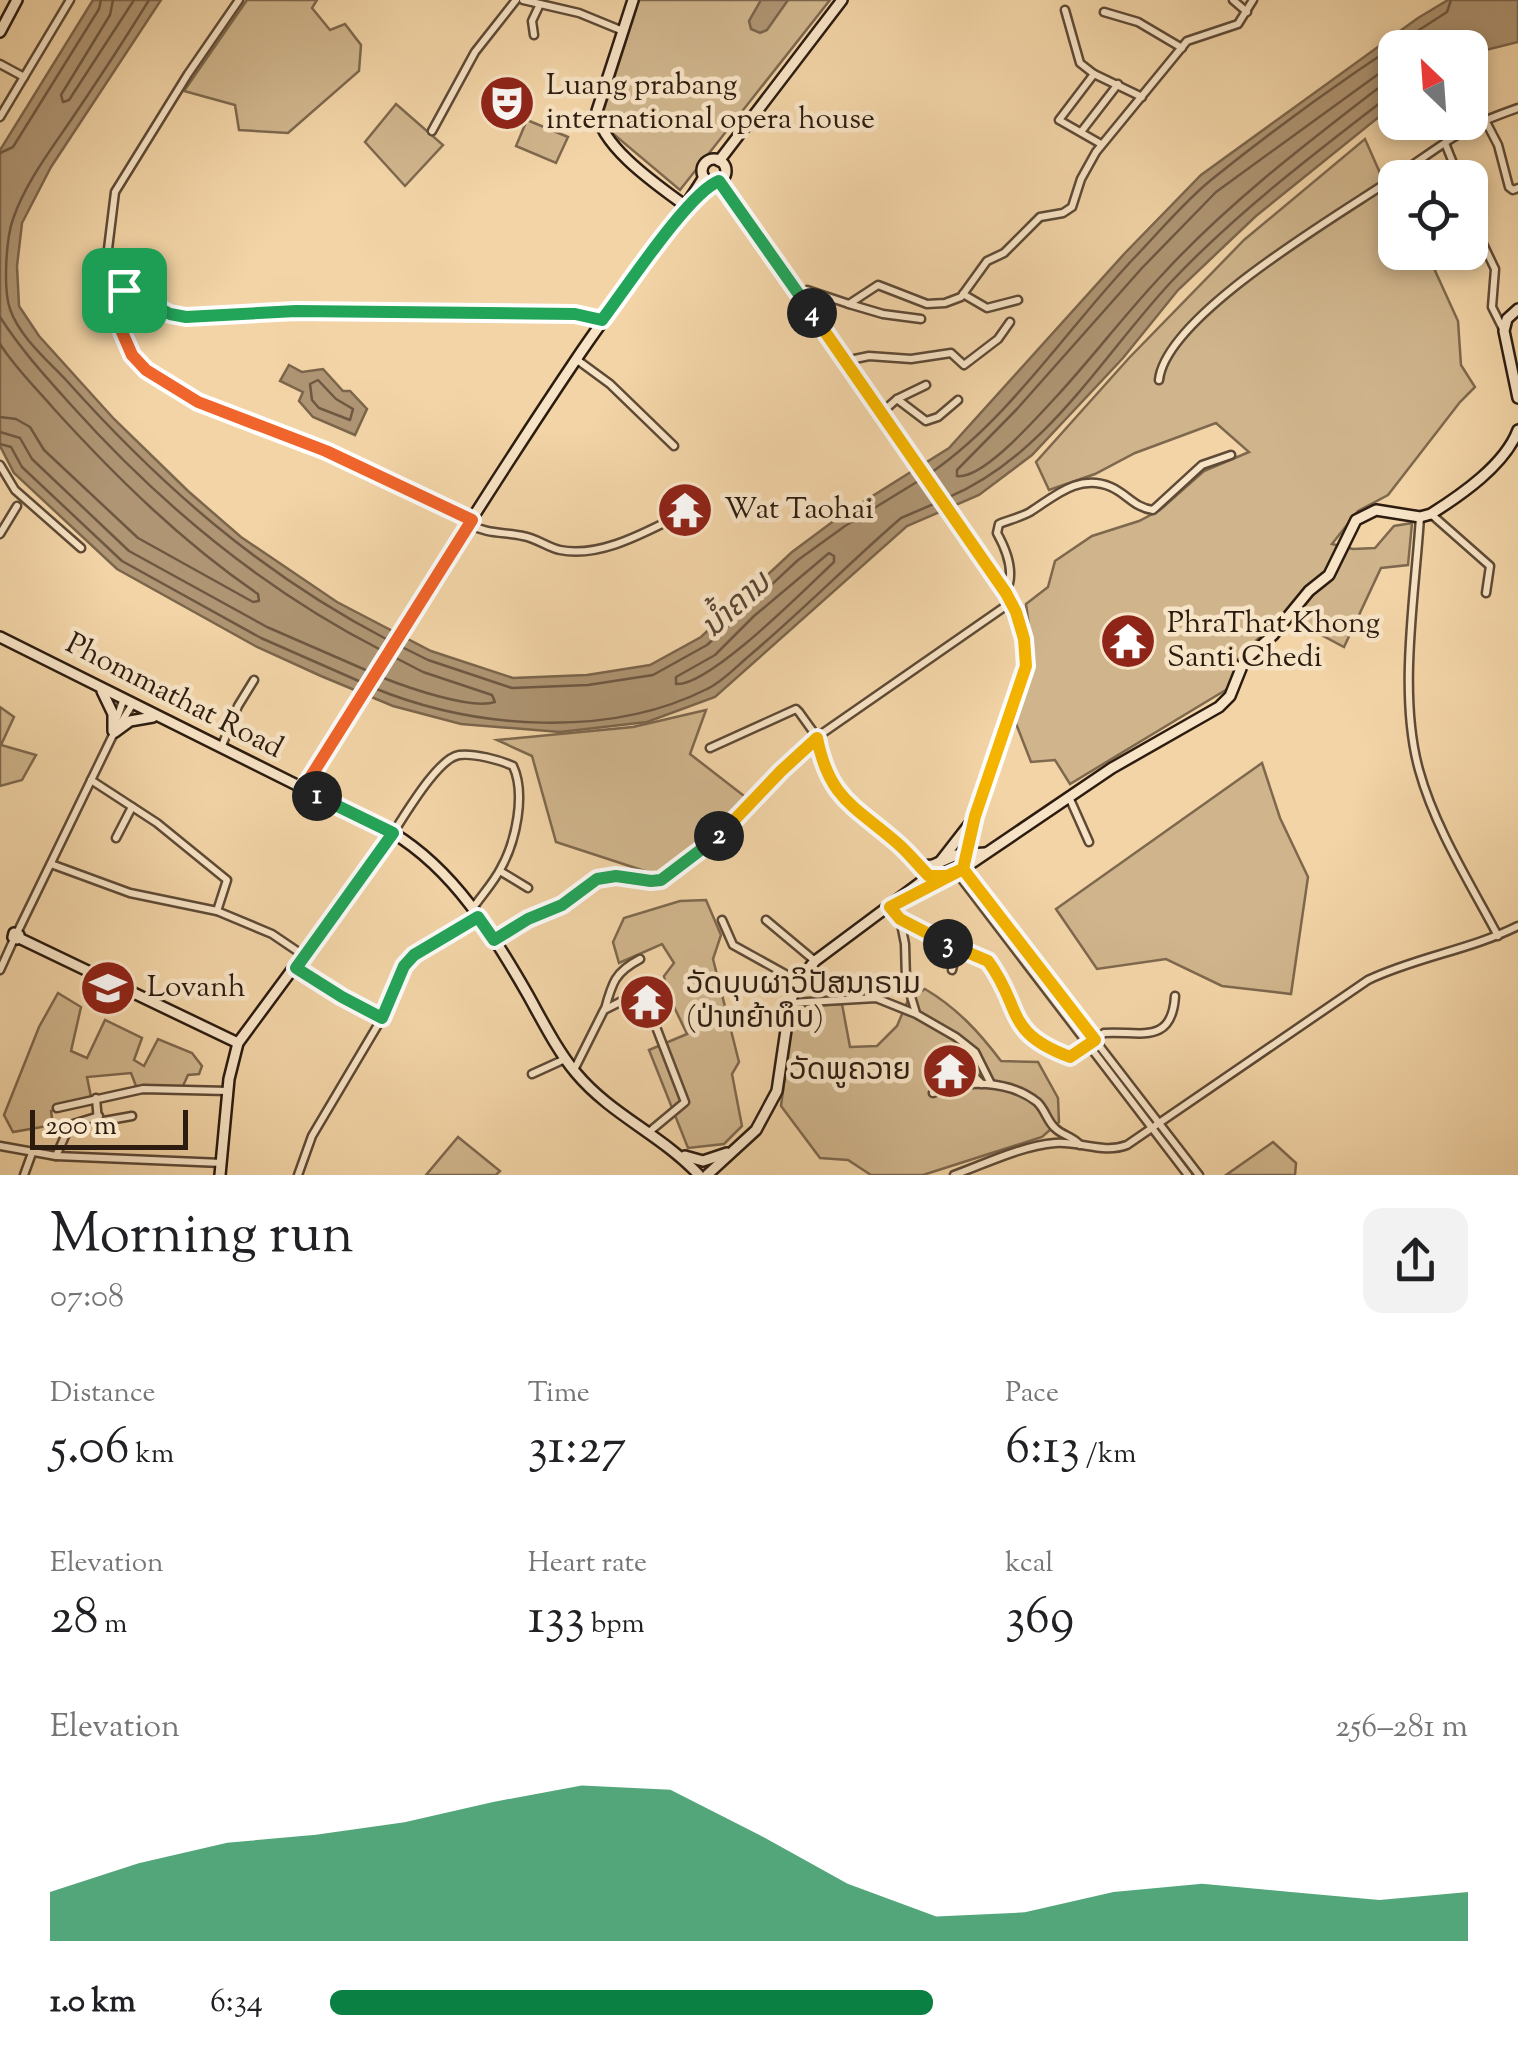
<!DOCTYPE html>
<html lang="en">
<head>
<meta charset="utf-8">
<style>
	:root { --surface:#fff; --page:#f2f2f2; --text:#202124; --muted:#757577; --accent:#0b8043 }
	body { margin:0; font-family:"Sorts Mill Goudy","Noto Sans Lao",serif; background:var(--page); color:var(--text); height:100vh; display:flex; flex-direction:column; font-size:38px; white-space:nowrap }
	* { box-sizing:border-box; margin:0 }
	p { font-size:32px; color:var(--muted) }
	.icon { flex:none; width:55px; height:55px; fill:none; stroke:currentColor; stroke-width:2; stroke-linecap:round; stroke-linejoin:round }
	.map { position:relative; height:1175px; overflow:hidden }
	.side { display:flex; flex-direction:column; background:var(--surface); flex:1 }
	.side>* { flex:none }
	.needle { width:65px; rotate:335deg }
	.controls { position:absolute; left:1378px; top:30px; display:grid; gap:20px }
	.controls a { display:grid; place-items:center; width:110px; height:110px; border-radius:20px; background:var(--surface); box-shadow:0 5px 15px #0003; font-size:50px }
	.scale { position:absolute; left:30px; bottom:25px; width:158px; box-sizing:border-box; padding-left:10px; border:5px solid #2c1c10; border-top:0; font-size:28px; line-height:35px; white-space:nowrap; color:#2c1c10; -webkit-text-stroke:8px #f7e3c5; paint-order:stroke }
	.pin { position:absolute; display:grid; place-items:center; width:85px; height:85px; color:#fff; margin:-42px; border-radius:20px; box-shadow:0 5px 15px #0006 }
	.km { position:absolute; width:50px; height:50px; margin:-25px; border-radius:50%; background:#222; color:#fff; font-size:28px; line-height:50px; text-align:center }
	.round { display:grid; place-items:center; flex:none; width:105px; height:105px; border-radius:20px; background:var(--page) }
	.headline { display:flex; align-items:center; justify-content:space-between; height:170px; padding:0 50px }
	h1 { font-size:55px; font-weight:600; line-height:75px }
	.stats { display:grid; grid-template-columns:repeat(3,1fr); gap:15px; height:170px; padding:10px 50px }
	.stats div { display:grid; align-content:center }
	.stats b { font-size:50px; font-weight:600 }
	.stats small { font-size:28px; font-weight:400 }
	.stats p { font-size:28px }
	.chart { height:280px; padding:20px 50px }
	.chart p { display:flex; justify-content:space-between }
	.chart svg { width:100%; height:180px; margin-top:10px; fill:var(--accent); opacity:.7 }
	ul { padding:0 50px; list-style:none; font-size:32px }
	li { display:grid; grid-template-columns:160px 120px 1fr; align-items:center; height:75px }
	li i { height:25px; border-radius:12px; background:var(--accent) }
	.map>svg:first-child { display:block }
</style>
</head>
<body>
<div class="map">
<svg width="1518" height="1175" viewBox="0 0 1518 1175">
	<rect width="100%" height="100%" fill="#f2d4a6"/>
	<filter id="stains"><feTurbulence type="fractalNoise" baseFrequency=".002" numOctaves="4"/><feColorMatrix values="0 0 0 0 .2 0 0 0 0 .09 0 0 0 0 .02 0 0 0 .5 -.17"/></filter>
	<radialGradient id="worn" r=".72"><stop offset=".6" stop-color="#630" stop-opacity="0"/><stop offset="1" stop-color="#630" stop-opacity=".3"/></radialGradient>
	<g fill="#d0b58c" stroke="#7e684e" stroke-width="2.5">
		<polygon points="247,0 317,0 312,8 330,30 345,24 361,45 359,71 288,133 239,130 235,105 184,91"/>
		<polygon points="639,0 830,0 680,190 611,132 605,123 604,109"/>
		<polygon points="396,104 443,145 405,186 365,142"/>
		<polygon points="527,120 568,137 556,163 516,146"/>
		<polygon points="1365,139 1395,207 1395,252 1427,253 1458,321 1461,365 1475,387 1460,402 1388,495 1358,511 1332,544 1353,549 1375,548 1394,526 1412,523 1408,565 1381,568 1344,647 1293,620 1277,622 1241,654 1229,688 1070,784 1055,760 1031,762 1015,721 1033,657 1026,604 1048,587 1055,561 1092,536 1139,521 1160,510 1204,471 1249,452 1216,423 1135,453 1095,474 1049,490 1036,462 1129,358 1244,240"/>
		<polygon points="0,707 14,717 1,745 36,755 22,780 0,786"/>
		<polygon points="706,710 690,754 748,799 657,875 556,842 532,756 497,740 633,727"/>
		<polygon points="1262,763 1280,818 1308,877 1291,994 1222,986 1166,959 1097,969 1056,909"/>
		<polygon points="706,900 721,935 713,959 739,1062 732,1074 742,1126 724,1144 688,1148 649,1050 687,1034 666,990 664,976 674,963 662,944 619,963 613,942 624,918 680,901"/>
		<path d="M925,989C957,1008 979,1032 1001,1061L1038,1062L1058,1098L1059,1122L1042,1137L923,1175H871L848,1160L820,1158L781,1106L794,1007L842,1004L850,1047L877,1046L897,1026L908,1000Z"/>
		<polygon points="58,993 81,1007 71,1051 87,1058 105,1020 142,1038 134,1060 144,1066 158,1039 192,1053 202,1066 199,1074 188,1075 182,1088 136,1086 131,1073 87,1077 91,1097 51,1111 53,1125 13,1132 4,1115 39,1027"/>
		<polygon points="458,1137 500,1171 496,1175 426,1175"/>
		<polygon points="1273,1142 1296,1163 1295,1175 1226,1175"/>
	</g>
	<g fill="#af9573" stroke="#7b654b" stroke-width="2.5">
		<polygon points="93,0 161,0 51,167 22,223 17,266 19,306 39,336 114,419 188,491 241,537 337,602 431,651 513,678 587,675 650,665 701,637 792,552 839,517 949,448 1125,253 1201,175 1418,18 1448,0 1518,0 1518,42 1470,54 1470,48 1395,48 1395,104 1256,216 1178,290 1123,358 1032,455 979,495 907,526 715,697 647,722 560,732 461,724 393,706 321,676 257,647 117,569 14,473 0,446 0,150"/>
		<polygon points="761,0 788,0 767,30 760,33 751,29 749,21"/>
		<polygon points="289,365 302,372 323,369 343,391 350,391 367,409 355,435 313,417 299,401 303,392 280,381"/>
	</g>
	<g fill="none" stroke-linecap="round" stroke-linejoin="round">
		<g stroke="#6e5842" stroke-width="2.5">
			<polyline points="113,0 110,15 61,95 63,102 69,100 134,0"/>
			<path d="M149,0C125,39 100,77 75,114C53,147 26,181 13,219C6,239 3,289 10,309C19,336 47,360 66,380C161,486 261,574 388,640"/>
			<path d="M1395,62L1216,192L1142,268L1017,409L957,470V476C983,480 1038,416 1056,397C1093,357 1125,314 1162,275C1226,205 1303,146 1377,89L1395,84"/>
			<polyline points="0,153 13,147 99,9 101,0"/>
			<path d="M0,317C21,350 46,377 72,406C161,505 262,589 381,650"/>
			<path d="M0,344C15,368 36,388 54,409C116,477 182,542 258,594L259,601L253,602L138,538L44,450L30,427L16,419L0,417"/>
			<polygon points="318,380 336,399 353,409 350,420 319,408 312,400 310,384"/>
			<polyline points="0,432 20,438 32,459 129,551 267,627 368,671"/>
			<polyline points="0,444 11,447 22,467 122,561 261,638 361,682"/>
			<path d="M932,472C1012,416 1068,327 1136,256C1160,231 1184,202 1211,180C1285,120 1366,63 1447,12L1451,0"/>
			<path d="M949,497C1046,456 1102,356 1171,282C1235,214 1311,156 1385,99L1395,97"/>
			<path d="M829,553L834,556V562C806,588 709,687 676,684V677L715,655L754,616Z"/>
			<polyline points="400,646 428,660 512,688 588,685 653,675 707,645 798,560 845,526 920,480"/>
			<path d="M381,677C406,687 471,710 495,702L492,695L423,672L394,657"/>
			<path d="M374,688C474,729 608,739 707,689C722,682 736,667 749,656C801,612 849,563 901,518L936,503"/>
		</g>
		<g stroke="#5e4a36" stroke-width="11">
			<g id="street">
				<polyline points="239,0 188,74 115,192 108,249 117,285 170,313 185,317 297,311 575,314 603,320"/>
				<polyline points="523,0 579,13 623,31"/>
				<polyline points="1233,0 1247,12"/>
				<polyline points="1065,10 1080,63 1094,74 1142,97"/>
				<polyline points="1104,12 1138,22 1182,48"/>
				<polyline points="534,35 532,21 540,4"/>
				<polyline points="0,64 24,77"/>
				<polyline points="1094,74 1059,120 1101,144"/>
				<polyline points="0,117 70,0"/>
				<polyline points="1485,120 1498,145 1509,187 1513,190 1518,188"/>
				<polyline points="432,131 475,52 516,0"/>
				<polyline points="1081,132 1118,84"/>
				<polyline points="1445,143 1459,178"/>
				<polyline points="1470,217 1495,269 1492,307 1504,331"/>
				<polyline points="124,290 122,332 131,355 146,370 198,402 326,451 472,519"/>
				<polyline points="798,292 807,290 849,304 878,285 927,304 945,303 961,297 987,261 1004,253 1040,217 1063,213 1072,207 1081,179 1096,152 1187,41 1238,24 1253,0"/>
				<polyline points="963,294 987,308 1018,300"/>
				<polyline points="849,304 883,314 921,319"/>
				<polyline points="576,359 610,384 674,446"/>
				<polyline points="845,361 869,356 911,359 951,353 964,365 998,339 1010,322"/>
				<path d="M1159,380C1166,315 1339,215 1392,179C1418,162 1442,143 1469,128C1484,120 1501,114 1518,108"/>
				<polyline points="897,399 926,421 938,417 958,400"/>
				<polyline points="881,413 897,399 926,385"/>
				<polyline points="0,465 15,490 81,548"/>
				<polyline points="1431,514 1490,566 1486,593"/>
				<path d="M1420,517C1415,596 1398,694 1419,770C1435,828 1470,883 1498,936"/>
				<path d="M469,524C486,534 504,532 523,536C536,538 547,547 560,550C598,558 642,534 674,518"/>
				<polyline points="0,534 17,506"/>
				<path d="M1005,593C1016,575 1007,551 997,533L999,524C1009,520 1021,517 1030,512C1054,497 1078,473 1111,487C1127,494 1135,508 1153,510L1202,465L1231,455"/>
				<polyline points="116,721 123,701"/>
				<polyline points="221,748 238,706 254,680"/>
				<polyline points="710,748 796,709 799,712 817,737 831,784 858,814 894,841 929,876"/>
				<polyline points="91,780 157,823 227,880 217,911"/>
				<polyline points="1069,797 1089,842"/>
				<path d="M393,833C405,815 438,758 459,755C474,753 500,760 513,766C526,794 516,841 501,868C494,882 482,895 473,908"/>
				<polyline points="116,838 132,807"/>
				<polyline points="51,864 130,893 217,911 272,934 303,955"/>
				<polyline points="963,869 1199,1175"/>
				<polyline points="500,871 528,888"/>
				<polyline points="957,873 1188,1175"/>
				<path d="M891,907L900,919L988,961L1018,1023L1030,1038L1064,1055L1074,1056L1104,1033C1137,1030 1172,1047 1175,996"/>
				<polyline points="900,919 905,944 906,980 916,1013"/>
				<polyline points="722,920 733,945 798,981"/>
				<polyline points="766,920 815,961"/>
				<polyline points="17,933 112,737 132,705"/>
				<polyline points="495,940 528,919 562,905 597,879 616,876 651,881 664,877 724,832 781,771 817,737 1010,603"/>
				<polyline points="296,968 342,997 382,1018 405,967 414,955 478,917"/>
				<polyline points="0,970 14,939"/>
				<polyline points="952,970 957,948"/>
				<polyline points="790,1003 876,998 916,1014 956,1037 975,1052 990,1082"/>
				<path d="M605,1009C612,983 615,972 640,959"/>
				<polyline points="954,1057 982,1084"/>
				<polyline points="574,1070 604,1010 632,996 637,1004 641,1003 656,1027 685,1102 649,1132"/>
				<polyline points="532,1074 565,1059"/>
				<path d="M933,1093C965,1079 1009,1080 1037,1102C1045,1109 1047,1121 1055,1128C1063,1136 1073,1136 1080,1145"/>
				<polyline points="96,1098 98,1122 132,1116"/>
				<polyline points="57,1108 143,1089 228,1091"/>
				<polyline points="0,1146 56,1156 222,1163"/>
				<polyline points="56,1156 70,1125 99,1116"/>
				<polyline points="24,1175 32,1153"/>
				<polyline points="298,1175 312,1136 382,1018"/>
				<path d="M954,1175C987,1163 1021,1146 1055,1143C1080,1141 1103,1154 1127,1145L1368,980C1416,957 1470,950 1518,926"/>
			</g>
		</g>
		<g stroke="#2c1c10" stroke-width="14">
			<g id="secondary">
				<path d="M633,0L597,111C600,147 660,187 687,207"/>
				<polyline points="0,32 17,0"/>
				<circle cx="714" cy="171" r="12"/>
				<polyline points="719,161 842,0"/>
				<polyline points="719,181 965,532 1016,612 1025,639 1026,666 975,816 963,869 904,897"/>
				<polyline points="690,206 713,183"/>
				<polyline points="1518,309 1507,319 1504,331 1518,398"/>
				<path d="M0,637L393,833C454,870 493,934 528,995C543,1022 557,1050 576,1073C611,1115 662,1135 699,1175"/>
				<polyline points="102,691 113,714 113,731"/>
				<polyline points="115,732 130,721 153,717"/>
				<path d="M303,789C393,645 482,499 577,358C618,297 665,240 704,177"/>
				<polyline points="920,866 933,865 956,855 985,853"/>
				<path d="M963,869L1112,768L1219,707L1230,696L1244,661L1273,635L1309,591L1329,575L1356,520L1376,510L1420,517L1431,514C1461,495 1505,465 1518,430"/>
				<polygon points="14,933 19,935 17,939 13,937"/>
				<polyline points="19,938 238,1043"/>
				<polyline points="685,1156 703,1161 727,1153"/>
				<polyline points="220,1175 229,1079 238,1043 393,833"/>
				<polyline points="707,1175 756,1130 777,1091 790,1003 798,981 815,961 929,876 971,822"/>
			</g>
		</g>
		<use href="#street" stroke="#f7e3c5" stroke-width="6"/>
		<use href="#secondary" stroke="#f7e3c5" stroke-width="9"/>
	</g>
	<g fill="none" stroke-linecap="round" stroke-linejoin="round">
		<g stroke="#fff" stroke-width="20">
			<polyline id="split-1" points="124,290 122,332 132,355 146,370 198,402 326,451 472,520 303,789 317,796"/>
		</g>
		<g stroke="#fff" stroke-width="20">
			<polyline id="split-2" points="317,796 393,833 296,968 342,997 382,1018 404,966 414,955 478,917 494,940 528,919 562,905 597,879 616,876 651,881 661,880 719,836"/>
		</g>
		<g stroke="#fff" stroke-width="20">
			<path id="split-3" d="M719,836L781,771L817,738C829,798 853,805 896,842C908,852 918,865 929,876H947L963,869L1095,1040L1070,1057C1003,1032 1023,1008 988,961L948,944"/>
		</g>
		<g stroke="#fff" stroke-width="20">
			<polyline id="split-4" points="812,313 1006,593 1016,612 1024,639 1026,666 975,816 963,869 890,907 900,919 948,944"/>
		</g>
		<g stroke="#fff" stroke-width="20">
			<path id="split-5" d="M124,290L170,314L186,317L296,311L575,314L602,320C625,290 689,192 719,181L812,313"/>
		</g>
		<use href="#split-1" stroke="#f0652b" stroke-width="12"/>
		<use href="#split-2" stroke="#22a559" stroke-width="12"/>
		<use href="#split-3" stroke="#f5b400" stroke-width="12"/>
		<use href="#split-4" stroke="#f5b400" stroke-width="12"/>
		<use href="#split-5" stroke="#22a559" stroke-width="12"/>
	</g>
	<defs>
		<g id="theatre-disc" transform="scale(2.875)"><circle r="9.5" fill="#8f2418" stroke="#f7e3c5"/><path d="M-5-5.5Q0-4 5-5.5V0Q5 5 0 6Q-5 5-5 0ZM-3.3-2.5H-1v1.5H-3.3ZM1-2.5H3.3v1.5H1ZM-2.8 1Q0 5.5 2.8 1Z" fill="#fff"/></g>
		<g id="temple-disc" transform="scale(2.875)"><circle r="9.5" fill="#8f2418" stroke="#f7e3c5"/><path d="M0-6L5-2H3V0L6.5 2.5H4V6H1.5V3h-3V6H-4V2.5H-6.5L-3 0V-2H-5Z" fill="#fff"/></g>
		<g id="university-disc" transform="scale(2.875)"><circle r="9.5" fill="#8f2418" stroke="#f7e3c5"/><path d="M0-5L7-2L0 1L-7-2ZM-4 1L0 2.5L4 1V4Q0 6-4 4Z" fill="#fff"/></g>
	</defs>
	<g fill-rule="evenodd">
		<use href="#theatre-disc" x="507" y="103"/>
		<use href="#temple-disc" x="685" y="510"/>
		<use href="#temple-disc" x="1128" y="641"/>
		<use href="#university-disc" x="108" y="988"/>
		<use href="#temple-disc" x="647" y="1002"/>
		<use href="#temple-disc" x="950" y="1071"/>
	</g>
	<g text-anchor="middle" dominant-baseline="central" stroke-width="9" stroke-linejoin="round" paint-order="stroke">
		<g font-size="30" fill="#2c1c10" stroke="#f7e3c5" text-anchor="start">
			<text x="546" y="86">Luang prabang<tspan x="546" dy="34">international opera house</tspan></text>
			<text x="724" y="510">Wat Taohai</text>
			<text x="1167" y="624">PhraThat Khong<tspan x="1167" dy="34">Santi Chedi</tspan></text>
			<text x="686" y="985">ວັດບຸບຜາວິປັສນາຣາມ<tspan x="686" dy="34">(ປ່າຫຍ້າທຶບ)</tspan></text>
			<text x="147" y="988">Lovanh</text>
			<text x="911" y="1071" text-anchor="end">ວັດພູຄວາຍ</text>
		</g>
		<g font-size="30" fill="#2c1c10" stroke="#f7e3c5">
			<text transform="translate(174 697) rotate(27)">Phommathat Road</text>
		</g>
		<g font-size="32" font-style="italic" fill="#5a4633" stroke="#f7e3c5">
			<text transform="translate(737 606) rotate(-42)">ນ້ຳຄານ</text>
		</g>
	</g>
	<rect width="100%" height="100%" filter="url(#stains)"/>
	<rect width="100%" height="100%" fill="url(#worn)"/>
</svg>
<div class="controls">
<a><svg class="needle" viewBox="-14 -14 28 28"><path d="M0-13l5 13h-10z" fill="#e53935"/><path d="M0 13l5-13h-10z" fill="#757577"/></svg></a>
<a><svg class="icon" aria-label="locate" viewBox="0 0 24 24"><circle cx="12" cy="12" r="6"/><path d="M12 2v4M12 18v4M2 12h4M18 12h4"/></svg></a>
</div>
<div class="scale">200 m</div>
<div class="pin" style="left:124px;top:290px;background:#1e9e55"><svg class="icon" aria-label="arrive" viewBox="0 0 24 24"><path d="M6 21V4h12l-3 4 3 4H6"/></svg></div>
<b class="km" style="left:317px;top:796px">1</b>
<b class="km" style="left:719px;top:836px">2</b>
<b class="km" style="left:948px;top:944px">3</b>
<b class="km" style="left:812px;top:313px">4</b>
</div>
<section class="side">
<div class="headline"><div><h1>Morning run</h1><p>07:08</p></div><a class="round"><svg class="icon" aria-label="share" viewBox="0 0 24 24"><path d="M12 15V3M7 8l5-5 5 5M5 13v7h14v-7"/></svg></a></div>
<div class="stats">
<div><p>Distance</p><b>5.06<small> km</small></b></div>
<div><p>Time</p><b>31:27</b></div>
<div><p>Pace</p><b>6:13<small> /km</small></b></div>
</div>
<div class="stats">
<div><p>Elevation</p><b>28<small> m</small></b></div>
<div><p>Heart rate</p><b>133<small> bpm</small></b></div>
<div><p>kcal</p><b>369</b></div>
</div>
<div class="chart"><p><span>Elevation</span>256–281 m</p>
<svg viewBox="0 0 160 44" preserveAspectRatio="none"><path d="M0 44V32L10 25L20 20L30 18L40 15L50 10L60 6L70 7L80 18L90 30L100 38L110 37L120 32L130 30L140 32L150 34L160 32V44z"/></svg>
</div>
<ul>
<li><b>1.0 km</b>6:34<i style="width:53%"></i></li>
</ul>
</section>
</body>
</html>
